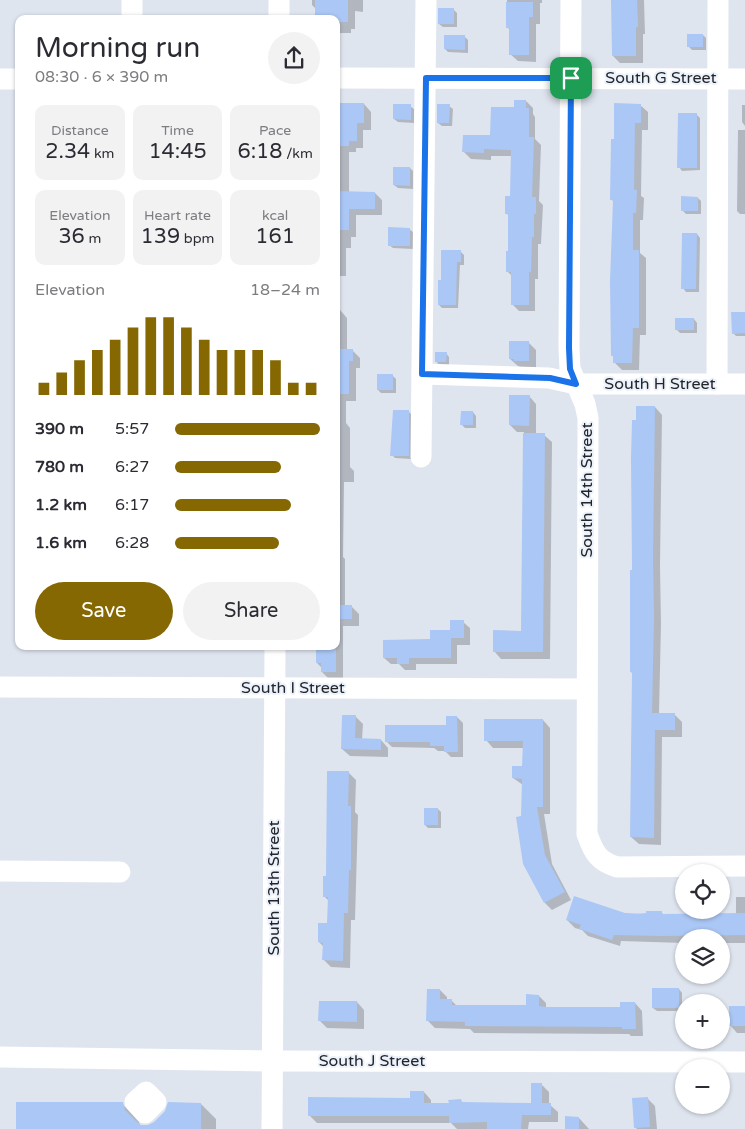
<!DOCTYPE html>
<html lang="en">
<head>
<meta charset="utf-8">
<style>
	:root { --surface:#fff; --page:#f2f2f3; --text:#2b2b33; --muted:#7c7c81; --accent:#866803 }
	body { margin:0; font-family:"Varela Round",sans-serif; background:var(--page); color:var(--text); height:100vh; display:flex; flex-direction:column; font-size:19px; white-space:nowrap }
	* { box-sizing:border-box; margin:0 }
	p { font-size:16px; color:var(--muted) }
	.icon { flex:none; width:28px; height:28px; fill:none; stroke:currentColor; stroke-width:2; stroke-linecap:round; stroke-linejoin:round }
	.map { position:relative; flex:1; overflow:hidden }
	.details { position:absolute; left:15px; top:15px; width:325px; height:635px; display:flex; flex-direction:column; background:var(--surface); border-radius:10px; box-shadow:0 1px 4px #0004 }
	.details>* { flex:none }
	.tools { position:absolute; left:675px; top:864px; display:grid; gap:10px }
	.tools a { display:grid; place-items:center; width:55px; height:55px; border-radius:50%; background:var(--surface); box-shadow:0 1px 4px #0004; font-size:25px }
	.pin { position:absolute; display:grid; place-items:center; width:42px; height:42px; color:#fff; margin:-21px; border-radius:10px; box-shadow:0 2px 8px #0006 }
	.round { display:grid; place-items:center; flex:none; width:52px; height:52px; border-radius:26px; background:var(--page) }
	.overview { display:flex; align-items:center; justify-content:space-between; height:85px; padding:0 20px }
	h1 { font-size:28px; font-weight:600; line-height:38px }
	.stats { display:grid; grid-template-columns:repeat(3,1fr); gap:8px; height:85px; padding:5px 20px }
	.stats div { display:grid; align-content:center; border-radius:10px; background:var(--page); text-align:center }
	.stats b { font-size:21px; font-weight:600 }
	.stats small { font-size:14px; font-weight:400 }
	.stats p { font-size:14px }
	.chart { height:140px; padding:10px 20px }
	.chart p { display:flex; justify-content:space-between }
	.chart svg { width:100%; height:90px; margin-top:5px; stroke:var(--accent); stroke-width:6 }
	.button { display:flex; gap:10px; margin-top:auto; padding:10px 20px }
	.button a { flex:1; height:58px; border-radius:30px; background:var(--accent); color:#fff; font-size:20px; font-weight:600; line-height:58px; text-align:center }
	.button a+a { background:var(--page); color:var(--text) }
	ul { padding:0 20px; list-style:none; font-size:16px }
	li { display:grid; grid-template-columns:80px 60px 1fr; align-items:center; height:38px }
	li i { height:12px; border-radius:6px; background:var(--accent) }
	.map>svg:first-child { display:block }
</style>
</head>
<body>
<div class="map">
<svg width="745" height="1129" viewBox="0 0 745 1129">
	<rect width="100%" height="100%" fill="#dfe5ef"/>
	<g fill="#0003">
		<polygon points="312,0 363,0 363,12 355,11 355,29 351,29 351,33 336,33 336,19 316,9 312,5"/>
		<polygon points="507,0 542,0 542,3 540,3 540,24 536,24 536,62 518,61 510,54 511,31 507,27"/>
		<polygon points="612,0 644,0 645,34 643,34 643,63 620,63 613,56"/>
		<polygon points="453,9 457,13 457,27 443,27 439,24"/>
		<polygon points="703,35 706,38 706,50 692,50 688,46"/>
		<polygon points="465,37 468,40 468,53 448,52 445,49"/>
		<polygon points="526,101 533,108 533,114 535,117 535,139 541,145 539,201 543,205 541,244 538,244 538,279 535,279 535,311 519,311 512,304 512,276 507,271 510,252 510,217 507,214 512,198 512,156 491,156 491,160 471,159 464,152 492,137 515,108"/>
		<polygon points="336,103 364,104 371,112 371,130 363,130 363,148 356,148 356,152 349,152 349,192 375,193 382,200 382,215 356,215 356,237 351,237 351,248 346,248 346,276 336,276"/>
		<polygon points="640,105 648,112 648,130 642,130 641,196 644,198 643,220 640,220 640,253 646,258 646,335 640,335 639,370 622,370 614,362 614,358 612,355 614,202 611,199 615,140"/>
		<polygon points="742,105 745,105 745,126 742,122"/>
		<polygon points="410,106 414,109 414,123 398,122 394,119"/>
		<polygon points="449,106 453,109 452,126 442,126 438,123"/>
		<polygon points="696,114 700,118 700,170 682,171 679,167"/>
		<polygon points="738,130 745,130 745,214 740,214 737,211"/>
		<polygon points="410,168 413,171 413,189 398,188 394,185"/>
		<polygon points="698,198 701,201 701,214 686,214 683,211"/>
		<polygon points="409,229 413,232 413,249 393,248 389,245"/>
		<polygon points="697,234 700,238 699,292 686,292 683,288"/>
		<polygon points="460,251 464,255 464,265 460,265 458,308 442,308 439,305 442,281"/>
		<polygon points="336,310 340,310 347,318 347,350 352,350 360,358 360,368 356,368 356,401 346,401 346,423 350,428 350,467 354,471 354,482 344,482 343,557 345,559 345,607 352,607 359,614 359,626 343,626 343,679 329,679 322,672 322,668 317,663 317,646 336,646"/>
		<polygon points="745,313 745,336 736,336 733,333"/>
		<polygon points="694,319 697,323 697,333 680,333 677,330"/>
		<polygon points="528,342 536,350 536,368 523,368 518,366 510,359"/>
		<polygon points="446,353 449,357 449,365 439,365 436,361"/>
		<polygon points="392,375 396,379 396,393 381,393 378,390"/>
		<polygon points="529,396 536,404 536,434 544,435 552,442 550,659 501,659 494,651 522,632 524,432 517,432 510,425"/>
		<polygon points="655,407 662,415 660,566 661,624 659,714 674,714 682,722 682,737 662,737 661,845 639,844 631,837 633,674 631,672 637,421"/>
		<polygon points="408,411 412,415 411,459 395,458 392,455"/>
		<polygon points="473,412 476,416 476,428 465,428 462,425"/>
		<polygon points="463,622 470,628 470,645 457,645 457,664 416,664 416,670 405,670 399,664 391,664 384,658 431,641 451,631"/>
		<polygon points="355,716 363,724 362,740 381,740 388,748 388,757 350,756 342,749"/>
		<polygon points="457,717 463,723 463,757 451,757 445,751 438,751 434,748 392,747 386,741 447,726"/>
		<polygon points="543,720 550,728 550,814 544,814 552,864 571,900 552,910 545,903 524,864 523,785 513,778 523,768 524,748 493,748 486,740"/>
		<polygon points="348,772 356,780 355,812 358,815 355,920 351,920 350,968 331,967 324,960 324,947 319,942 329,924 329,901 324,896"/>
		<polygon points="438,809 441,812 441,828 428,828 425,825"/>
		<polygon points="736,897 745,897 745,943 721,943 721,938 684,938 684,943 621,941 620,946 588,936 582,930 575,928 567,920 661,912 664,915 736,914"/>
		<polygon points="679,989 682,993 682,1011 657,1011 653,1008"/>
		<polygon points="440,990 447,997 447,1001 452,1001 457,1006 527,1006 539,996 546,1003 546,1008 622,1008 635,1003 642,1011 643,1036 631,1036 629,1034 474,1033 470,1029 435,1028 428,1021"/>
		<polygon points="357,1002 364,1010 364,1029 327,1028 320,1021"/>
		<polygon points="745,1008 745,1033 737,1033 730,1025"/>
		<polygon points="542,1085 549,1092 549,1104 558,1112 558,1122 529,1122 528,1129 457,1129 451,1123 317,1123 310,1116 411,1099 424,1092 431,1100 431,1104 450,1104 461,1101 464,1104 532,1104"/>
		<polygon points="648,1099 655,1106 657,1129 637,1129 635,1127"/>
		<polygon points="122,1104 138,1119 140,1126 148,1126 201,1104 216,1119 216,1129 17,1129"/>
		<polygon points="579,1118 589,1129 566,1129"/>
	</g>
	<g fill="#abc7f5">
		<polygon points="315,0 348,0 348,22 336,22 336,19 315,19"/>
		<polygon points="611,0 637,0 638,27 636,27 636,56 612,56"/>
		<polygon points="506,2 533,2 533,17 529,17 529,55 509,55 509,28 506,28"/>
		<rect x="438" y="8" width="16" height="16"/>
		<rect x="687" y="34" width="16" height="13"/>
		<polygon points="444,35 465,35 465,50 444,49"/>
		<polygon points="514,100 526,100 526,108 529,108 529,137 534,137 532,197 536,197 536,214 534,214 534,237 532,237 531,272 529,272 529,305 511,305 511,272 506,272 506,251 508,251 508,214 505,214 505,196 510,196 511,150 484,149 484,153 462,152 463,135 490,135 491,107 514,107"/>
		<polygon points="336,103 364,103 364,123 357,123 357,141 349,141 349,146 336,146"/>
		<polygon points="614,103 641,104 641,123 635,123 634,190 637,190 636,213 633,213 633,250 639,250 639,328 633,328 632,363 613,363 613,356 611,356 610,281 613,200 610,200 611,139 614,139"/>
		<polygon points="393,104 411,104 411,120 393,119"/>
		<polygon points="437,104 450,104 449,123 437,123"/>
		<polygon points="678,113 697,113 697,168 677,168"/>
		<polygon points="393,167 410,167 410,186 393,185"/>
		<polygon points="336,191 375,192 375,209 349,209 349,230 336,230"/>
		<polygon points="681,196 698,197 698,211 681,211"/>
		<polygon points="388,227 410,228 410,246 388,246"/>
		<polygon points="682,233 697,233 696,289 681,289"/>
		<polygon points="441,250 461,250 461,262 457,262 456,305 438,305 438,280 441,280"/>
		<polygon points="731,312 745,312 745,333 732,334"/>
		<rect x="675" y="318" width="19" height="12"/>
		<polygon points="509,341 529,341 529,361 514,361 514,359 509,359"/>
		<polygon points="336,349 353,349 353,361 349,361 349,394 336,394"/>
		<polygon points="435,352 447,352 446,362 435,362"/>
		<rect x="377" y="374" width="16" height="16"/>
		<polygon points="509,395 530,395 529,426 509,425"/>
		<polygon points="636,406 655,406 653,558 654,616 652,713 675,713 675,730 655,730 654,838 630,837 632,672 630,672 630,570 632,570 631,458 632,420 636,420"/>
		<polygon points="393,410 409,410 409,456 390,456"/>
		<polygon points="461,411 473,411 473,425 460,425"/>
		<polygon points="523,433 545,433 543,652 493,652 493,630 521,631"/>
		<rect x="336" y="605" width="16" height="14"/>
		<polygon points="450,620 464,620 464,638 451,638 451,658 409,658 409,664 397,664 397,658 383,658 383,640 430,639 430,630 450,630"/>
		<polygon points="316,646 336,646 336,672 321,672 321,663 316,663"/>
		<polygon points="342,715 356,715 355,738 381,739 381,750 341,749"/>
		<polygon points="446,716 457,716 458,752 444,752 444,746 430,746 430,742 385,742 385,725 446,725"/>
		<polygon points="484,719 543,719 543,807 537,807 545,855 565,892 544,903 523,864 516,817 521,816 522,779 512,778 512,766 522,766 523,741 484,741"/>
		<polygon points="327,771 349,771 348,806 351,806 351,870 349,870 348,913 344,913 343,961 322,960 323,943 318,942 318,923 327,923 328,897 323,897 323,876 326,876"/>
		<rect x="424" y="808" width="14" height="17"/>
		<polygon points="574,896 625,913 646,914 646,911 662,911 662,914 745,913 745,935 662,936 614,935 612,940 579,929 581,925 566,920"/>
		<rect x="652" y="988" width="27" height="20"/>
		<polygon points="427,989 440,989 440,999 452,999 452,1005 526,1005 526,994 539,995 539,1006 547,1007 620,1007 620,1002 635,1002 636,1029 622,1029 622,1027 465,1026 465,1022 426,1021"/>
		<polygon points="319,1001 357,1001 357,1022 318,1021"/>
		<rect x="729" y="1006" width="16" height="20"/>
		<polygon points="531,1083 542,1083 542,1103 551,1103 551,1115 522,1115 521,1129 487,1129 487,1122 449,1123 449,1116 308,1116 308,1097 410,1098 410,1091 424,1091 424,1103 449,1103 448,1100 461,1099 462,1102 531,1103"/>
		<polygon points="648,1097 650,1127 634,1128 632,1098"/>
		<polygon points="16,1102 123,1102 125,1110 136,1121 141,1125 148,1125 154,1122 165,1111 168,1102 201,1103 201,1129 16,1129"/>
		<polygon points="565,1116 579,1117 579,1129 565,1129"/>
	</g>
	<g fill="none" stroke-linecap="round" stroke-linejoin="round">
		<g stroke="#fff" stroke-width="21">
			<path d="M571,0L569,348L570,369L585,404L588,418L587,834C594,853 598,861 617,867L745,866"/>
			<polyline points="132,19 132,0"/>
			<polyline points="279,19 279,0"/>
			<polyline points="336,78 745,79"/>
			<polyline points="0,79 19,79"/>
			<polyline points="422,374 549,378 576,384 745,384"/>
			<polyline points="717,384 718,0"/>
			<polyline points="421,457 426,0"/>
			<polyline points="0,687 587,689"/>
			<polyline points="0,871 120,872"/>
			<polyline points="0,1057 273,1061 745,1062"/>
			<polygon points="146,1092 156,1102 145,1113 135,1102"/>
			<polyline points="272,1129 275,646"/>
		</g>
	</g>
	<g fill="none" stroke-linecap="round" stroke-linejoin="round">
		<g stroke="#fff" stroke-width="10">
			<polygon id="route" points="426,78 571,78 569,348 570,369 576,384 550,378 422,374"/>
		</g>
		<use href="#route" stroke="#1a73e8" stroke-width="6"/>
	</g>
	<g text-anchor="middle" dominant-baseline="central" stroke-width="4" stroke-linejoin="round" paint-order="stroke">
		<g font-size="16" fill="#232529" stroke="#ecf2fc">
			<text x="661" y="78">South G Street</text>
			<text x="660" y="384">South H Street</text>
			<text transform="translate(587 490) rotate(-90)">South 14th Street</text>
			<text x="293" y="688">South I Street</text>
			<text transform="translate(274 888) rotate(-90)">South 13th Street</text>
			<text x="372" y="1061">South J Street</text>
		</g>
	</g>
</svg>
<div class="tools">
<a><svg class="icon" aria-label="locate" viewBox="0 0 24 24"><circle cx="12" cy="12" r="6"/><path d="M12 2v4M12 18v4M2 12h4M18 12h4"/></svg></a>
<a><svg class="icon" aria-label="layers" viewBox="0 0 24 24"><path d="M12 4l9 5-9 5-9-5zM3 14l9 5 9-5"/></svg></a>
<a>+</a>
<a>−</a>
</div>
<div class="pin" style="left:571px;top:78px;background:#1e9e55"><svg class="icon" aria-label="arrive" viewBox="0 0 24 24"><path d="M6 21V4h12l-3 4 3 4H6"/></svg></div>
<section class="details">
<div class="overview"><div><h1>Morning run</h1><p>08:30 · 6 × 390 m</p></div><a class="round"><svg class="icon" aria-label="share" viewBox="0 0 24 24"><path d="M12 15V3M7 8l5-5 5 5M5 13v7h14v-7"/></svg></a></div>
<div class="stats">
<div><p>Distance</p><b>2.34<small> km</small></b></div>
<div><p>Time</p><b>14:45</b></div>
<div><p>Pace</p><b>6:18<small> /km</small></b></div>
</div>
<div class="stats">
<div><p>Elevation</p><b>36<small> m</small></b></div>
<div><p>Heart rate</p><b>139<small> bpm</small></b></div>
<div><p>kcal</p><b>161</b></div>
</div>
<div class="chart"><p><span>Elevation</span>18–24 m</p>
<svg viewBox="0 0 160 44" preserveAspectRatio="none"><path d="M5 44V38M15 44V33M25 44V27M35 44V22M45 44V17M55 44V11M65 44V6M75 44V6M85 44V11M95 44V17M105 44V22M115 44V22M125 44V22M135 44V27M145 44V38M155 44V38"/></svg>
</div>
<ul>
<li><b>390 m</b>5:57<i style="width:100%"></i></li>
<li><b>780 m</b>6:27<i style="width:73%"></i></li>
<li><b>1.2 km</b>6:17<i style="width:80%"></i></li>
<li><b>1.6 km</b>6:28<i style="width:72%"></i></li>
</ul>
<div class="button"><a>Save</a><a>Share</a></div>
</section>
</div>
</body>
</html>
